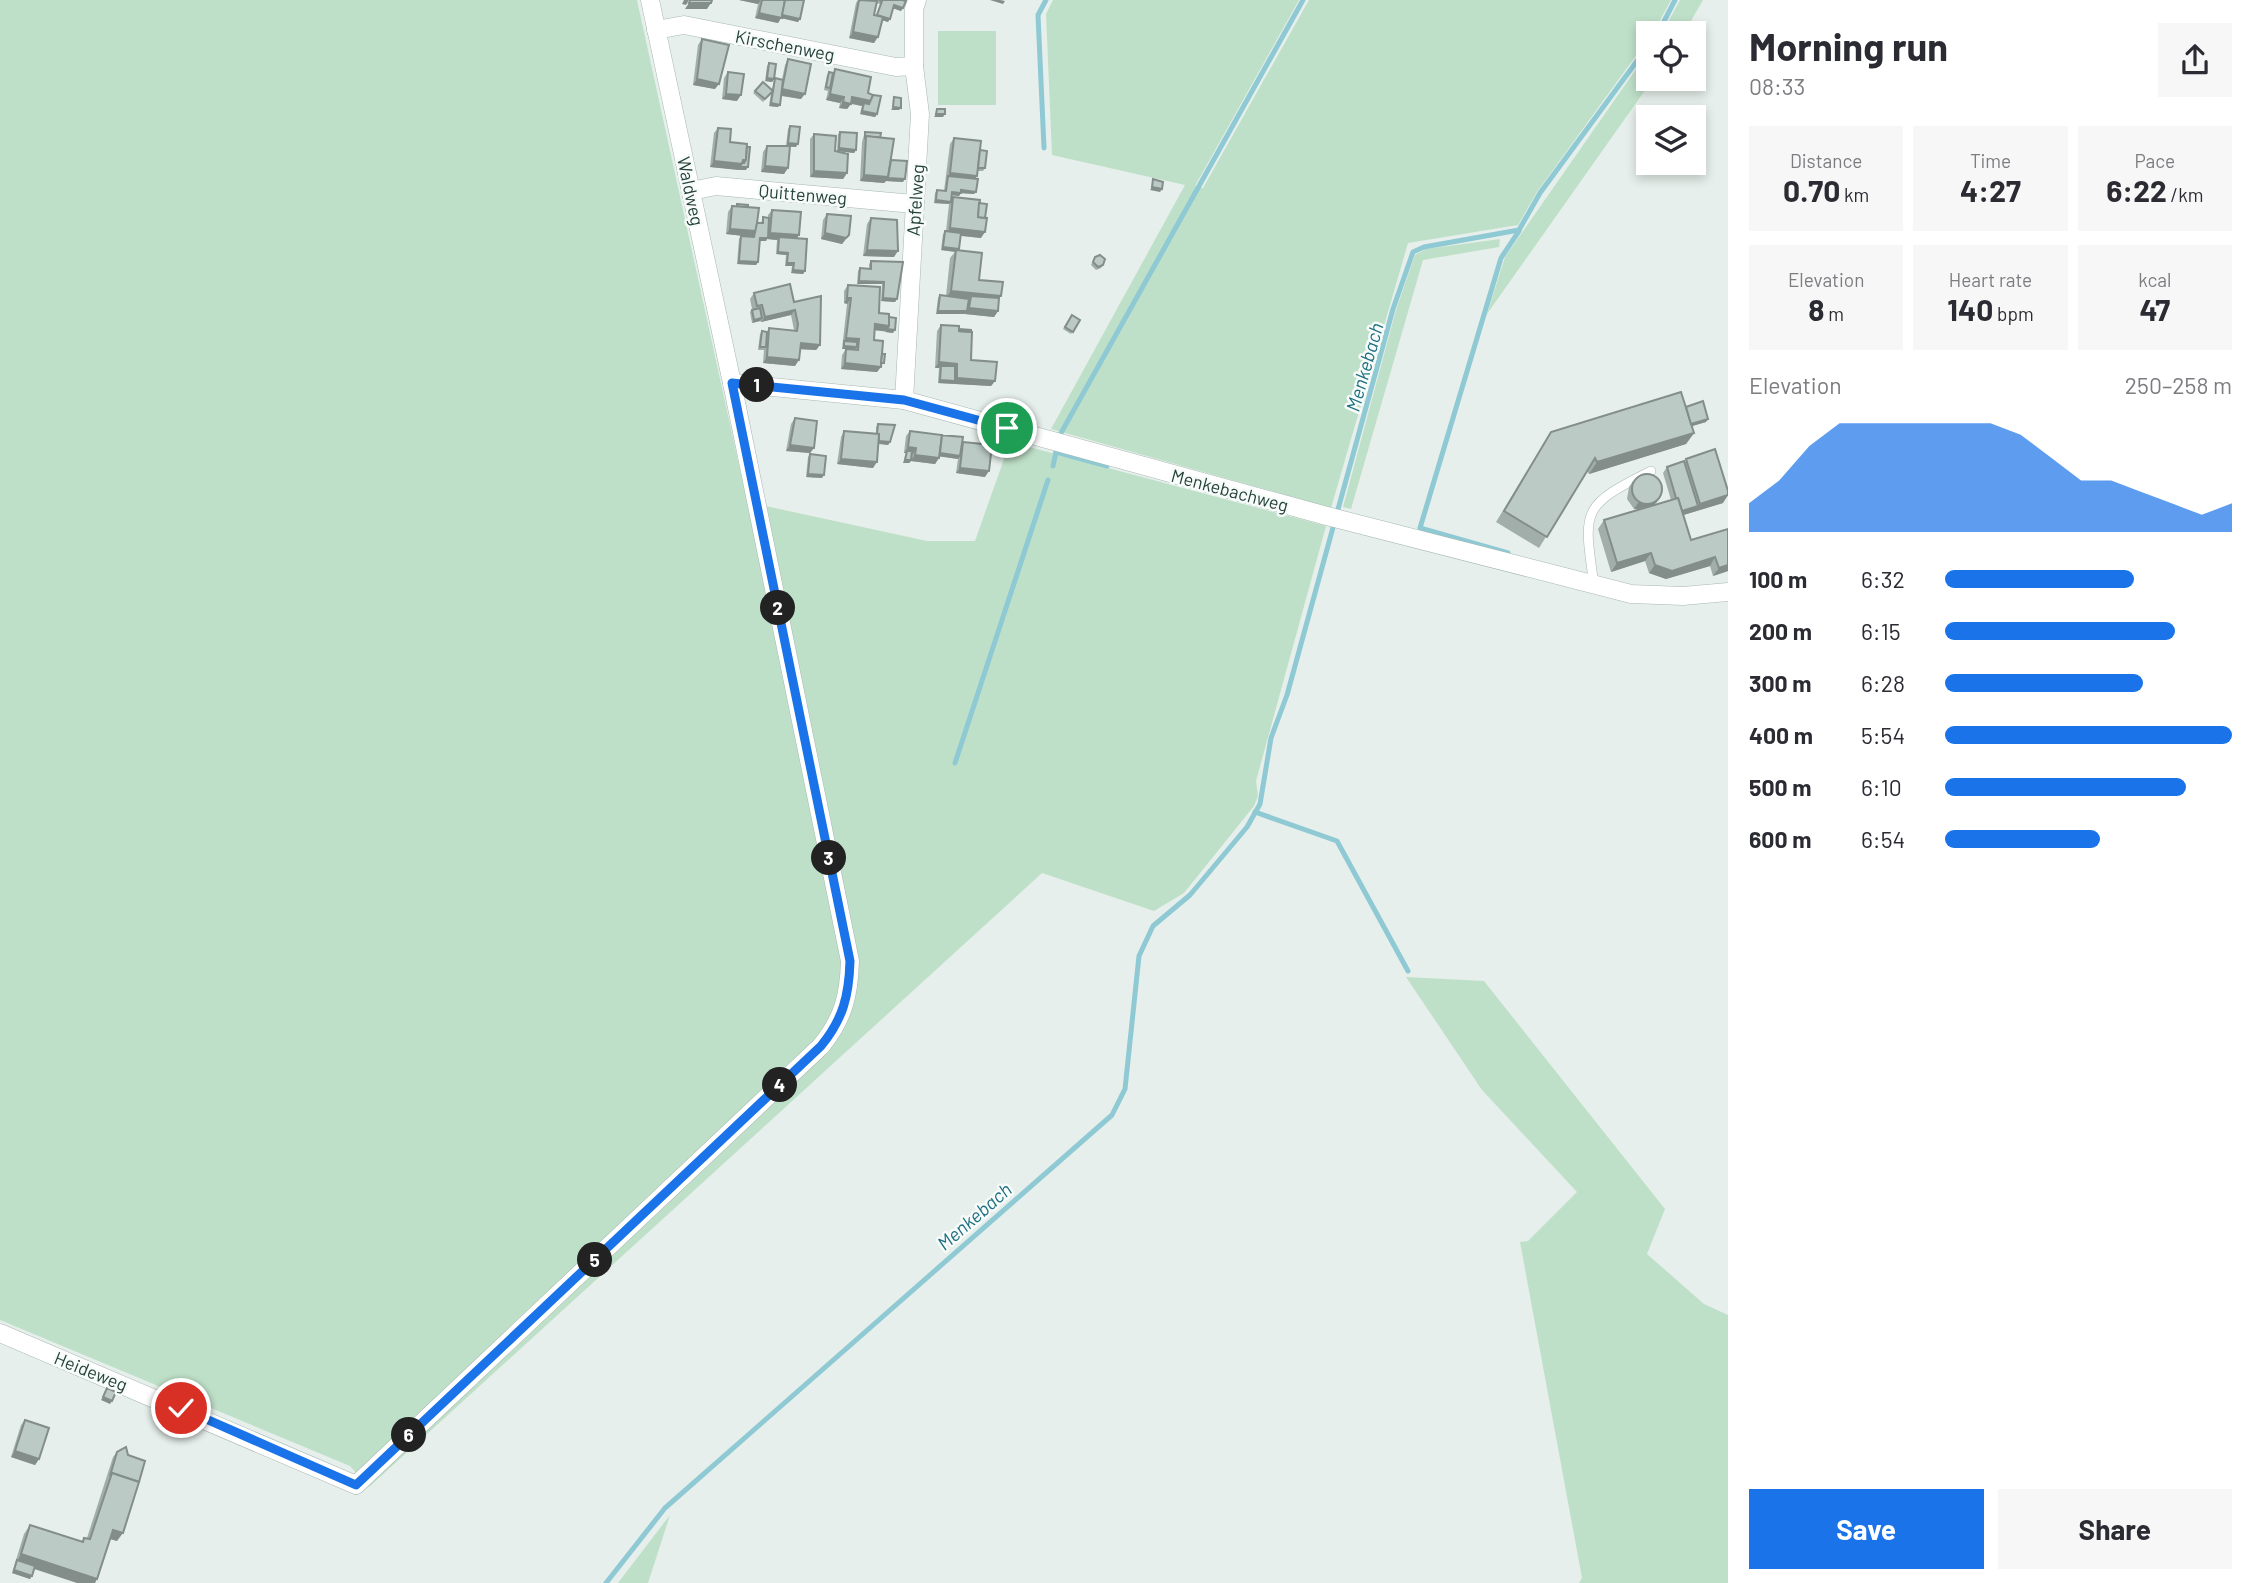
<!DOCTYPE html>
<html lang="en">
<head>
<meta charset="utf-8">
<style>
	:root { --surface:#fff; --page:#f7f7f7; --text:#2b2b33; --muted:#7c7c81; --accent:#1a73e8 }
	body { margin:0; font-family:Barlow,sans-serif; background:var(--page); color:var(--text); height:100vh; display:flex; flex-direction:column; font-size:26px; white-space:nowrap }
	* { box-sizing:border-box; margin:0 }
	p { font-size:23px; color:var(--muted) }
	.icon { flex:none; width:38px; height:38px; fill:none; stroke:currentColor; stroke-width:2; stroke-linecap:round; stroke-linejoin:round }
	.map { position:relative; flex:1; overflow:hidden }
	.drawer { display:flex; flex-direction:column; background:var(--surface); width:525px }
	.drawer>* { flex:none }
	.tools { position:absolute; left:1636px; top:21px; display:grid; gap:14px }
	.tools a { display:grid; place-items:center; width:70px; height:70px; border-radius:0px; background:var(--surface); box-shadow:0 4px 10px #0003; font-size:35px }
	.pin { position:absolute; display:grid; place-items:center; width:60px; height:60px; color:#fff; margin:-30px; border:4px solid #fff; border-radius:50%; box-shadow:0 2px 7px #0007 }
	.km { position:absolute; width:35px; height:35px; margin:-18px; border-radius:50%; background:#222; color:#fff; font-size:19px; line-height:35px; text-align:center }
	.round { display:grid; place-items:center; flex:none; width:74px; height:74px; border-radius:0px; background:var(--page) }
	.overview { display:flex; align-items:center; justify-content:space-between; height:119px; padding:0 21px }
	h1 { font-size:38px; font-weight:700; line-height:52px }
	.figures { display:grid; grid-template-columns:repeat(3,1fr); gap:10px; height:119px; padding:7px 21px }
	.figures div { display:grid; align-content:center; border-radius:0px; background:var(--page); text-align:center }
	.figures b { font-size:30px; font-weight:700 }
	.figures small { font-size:19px; font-weight:400 }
	.figures p { font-size:19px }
	.chart { height:196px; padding:14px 21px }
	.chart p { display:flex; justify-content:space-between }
	.chart svg { width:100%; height:126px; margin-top:7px; fill:var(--accent); opacity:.7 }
	.primary-button { display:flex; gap:14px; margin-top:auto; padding:14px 21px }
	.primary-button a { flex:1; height:80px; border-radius:0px; background:var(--accent); color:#fff; font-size:28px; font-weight:700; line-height:80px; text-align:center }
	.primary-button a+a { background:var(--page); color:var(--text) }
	ul { padding:0 21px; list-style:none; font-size:23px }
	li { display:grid; grid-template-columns:112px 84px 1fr; align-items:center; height:52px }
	li i { height:18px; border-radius:9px; background:var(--accent) }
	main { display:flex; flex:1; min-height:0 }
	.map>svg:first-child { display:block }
</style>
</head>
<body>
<main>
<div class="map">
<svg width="1728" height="1583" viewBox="0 0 1728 1583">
	<rect width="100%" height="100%" fill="#e6efeb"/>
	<g fill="#bfe0c8">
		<polygon points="0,0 637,0 747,502 927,541 975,541 1010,442 1326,526 1256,781 1258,796 1254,806 1184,893 1154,911 1042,873 369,1487 350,1466 0,1320"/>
		<polygon points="1053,0 1299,0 1195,186 1203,188 1309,0 1671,0 1653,33 1648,33 1648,39 1537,192 1518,225 1408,243 1331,508 1051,429 1185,185 1052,155 1046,14"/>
		<polygon points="1680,0 1703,0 1684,33 1662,33"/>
		<rect x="938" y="31" width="58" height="74"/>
		<polygon points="1648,52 1648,79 1653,79 1487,314 1505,257"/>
		<polygon points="1500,239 1499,247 1423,260 1351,509 1343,507 1396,310 1415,255 1426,249"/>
		<polygon points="1406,977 1484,981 1665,1209 1647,1254 1704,1304 1728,1315 1728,1583 1579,1583 1582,1578 1520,1242 1528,1241 1577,1192 1482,1090"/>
		<polygon points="670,1515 648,1583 618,1583"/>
	</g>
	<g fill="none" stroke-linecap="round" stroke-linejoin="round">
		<g stroke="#8ec9d4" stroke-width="5">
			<polyline points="1658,33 1675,0"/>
			<polyline points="1044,148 1038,15 1046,0"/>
			<polyline points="1061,433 1303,0"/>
			<polyline points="1056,452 1107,466"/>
			<polyline points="1053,466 1056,452"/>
			<polyline points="1508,553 1420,528 1501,258 1519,231"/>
			<polyline points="955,763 1048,480"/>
			<polyline points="1255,812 1337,841 1408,971"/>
			<polyline points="606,1583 665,1508 1112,1115 1125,1089 1139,956 1153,926 1190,895 1247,827 1260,804 1271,738 1287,695 1393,309 1413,252 1424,247 1519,230 1540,193 1648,46"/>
		</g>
		<g stroke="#a8b8b2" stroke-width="10">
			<path id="lane" d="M1594,585C1583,509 1581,506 1651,471"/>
		</g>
		<g stroke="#a8b8b2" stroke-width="19">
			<g id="street">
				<polyline points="656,30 684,25 896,67 914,66"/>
				<polyline points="691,191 716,186 914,204"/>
				<polyline points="732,383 904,400 1323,515 1631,594 1683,596 1728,592"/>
				<polyline points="904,400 920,114 914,66 914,9 917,0"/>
				<path d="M0,1333L356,1485L821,1046C843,1019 849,996 850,961L732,383L650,0"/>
			</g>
		</g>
		<use href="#lane" stroke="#fff" stroke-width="9"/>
		<use href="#street" stroke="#fff" stroke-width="18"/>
	</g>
	<g fill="#a1aea9" fill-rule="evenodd">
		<polygon points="739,0 804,0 800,19 798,22 781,18 778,23 755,18 758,4"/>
		<path d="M858,0H902L903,8L901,11L893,8L888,22L882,20L874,43L849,38L856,3ZM876,3L880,4L876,15H874Z"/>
		<polygon points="702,39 715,89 693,85 698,45"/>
		<polygon points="788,59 801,99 781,96 778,107 769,106 771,93 763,102 753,93 763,82 772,90 774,81 775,78 782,79 785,65"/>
		<polygon points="769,63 774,79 772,82 765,81 767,66"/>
		<polygon points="835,69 868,93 877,114 875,117 860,114 862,106 851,104 847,109 839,108 840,103 826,100 828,91 824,90 827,75 829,72 833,73"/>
		<polygon points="728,72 737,101 722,99 724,78"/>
		<polygon points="790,126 796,147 789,147 784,174 761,172 763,152 767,146 786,146 788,129"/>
		<polygon points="718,128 730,142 746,170 710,167 714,133"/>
		<polygon points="840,132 856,150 854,153 837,151 838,134"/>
		<polygon points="865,132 880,138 903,182 886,181 884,183 860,181 862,142 864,135"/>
		<polygon points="814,134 835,151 847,173 843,179 810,177 810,139"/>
		<polygon points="954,138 980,150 985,168 983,171 978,171 975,179 976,192 974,194 961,193 959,196 951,195 951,199 953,197 981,238 961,236 958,250 979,280 1001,296 999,298 998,311 994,317 965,314 936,314 938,298 940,295 946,296 950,258 955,252 941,250 943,234 946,231 949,204 934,203 935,193 937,190 944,191 950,144"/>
		<polygon points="737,204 748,207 757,223 761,223 763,217 768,218 768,215 772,210 799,235 797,238 805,271 803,274 791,273 792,266 785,266 786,255 776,254 777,240 767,239 766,241 759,241 758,262 756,265 737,264 739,239 741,236 753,237 726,234 728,212 732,206 736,206"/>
		<polygon points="827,214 849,235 842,244 821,239 823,220"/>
		<polygon points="871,218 894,257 863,256 867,224"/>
		<polygon points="1095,257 1103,265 1101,268 1096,270 1091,265"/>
		<polygon points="871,261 897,299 895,302 881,301 882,284 857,284 858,271 860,268 869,269 869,264"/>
		<polygon points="848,285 879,313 889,317 893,333 875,330 874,340 882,354 882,366 881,366 877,372 841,369 842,355 846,349 855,349 842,349 847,304 844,303 844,291"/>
		<polygon points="754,293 794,302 820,345 816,350 800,349 795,366 763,363 764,350 758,350 760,334 762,331 767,332 769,328 794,331 794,330 791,315 761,322 760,321 752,323 750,312 752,309 750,299"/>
		<polygon points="1072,315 1080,320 1071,334 1063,329"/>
		<polygon points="941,325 959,329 971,360 995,381 991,386 938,383 939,368 935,368 937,331"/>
		<polygon points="1686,407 1706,422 1692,426 1694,433 1686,444 1589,474 1587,471 1539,548 1496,522 1551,432"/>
		<polygon points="795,418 814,448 810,453 786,451 791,424"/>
		<polygon points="878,424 890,442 888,445 878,444 873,468 837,464 841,437 844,431 876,434 876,427"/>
		<polygon points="910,431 962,444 985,477 956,473 958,459 940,456 935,464 911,461 909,463 903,463 906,453 904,453 906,436"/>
		<polygon points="810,454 822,478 806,477 808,457"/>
		<polygon points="1686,459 1723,503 1683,515 1691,540 1728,529 1728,571 1713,576 1710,566 1666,579 1649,573 1645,561 1611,572 1598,529 1604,520 1640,509 1634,509 1627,499 1629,487 1633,481 1660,498 1654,505 1671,500 1663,473 1667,467 1684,461"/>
		<polygon points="25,1420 39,1459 35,1465 11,1457 21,1425"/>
		<polygon points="117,1452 117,1541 110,1539 34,1569 30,1579 12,1573 24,1534 30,1525 81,1542 84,1538 87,1538 113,1457"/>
	</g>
	<g fill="#838d89">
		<polygon points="684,0 689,0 686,5 682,4"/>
		<polygon points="739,0 761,0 758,4"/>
		<polygon points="990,0 1000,0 1005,1 1003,4"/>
		<polygon points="689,3 711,3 707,9 685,9"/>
		<polygon points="894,5 903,8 901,11 892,8"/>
		<polygon points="759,13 781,15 800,19 798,22 781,18 778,23 755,18"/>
		<polygon points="877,15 890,19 888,22 875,18"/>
		<polygon points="853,32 878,37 874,43 849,38"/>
		<polygon points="767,78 774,79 772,82 765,81"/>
		<polygon points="697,79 719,84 715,89 693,85"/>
		<polygon points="782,89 805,94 801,99 778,95"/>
		<polygon points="726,94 741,95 737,101 722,99"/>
		<polygon points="830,94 844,97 840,103 826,100"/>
		<polygon points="852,97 871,101 867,107 864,103 862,106 849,103"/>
		<polygon points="843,102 851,104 847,109 839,108"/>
		<polygon points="771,103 780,105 778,107 769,106"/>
		<polygon points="893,107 901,108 899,110 891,110"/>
		<polygon points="862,111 877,114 875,117 860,114"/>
		<polygon points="936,114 945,114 943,117 934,117"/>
		<polygon points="788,143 798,144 796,147 786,146"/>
		<polygon points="839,148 856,150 854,153 837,151"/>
		<polygon points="746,160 738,170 710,167 714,161"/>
		<polygon points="765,166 788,168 784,174 761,172"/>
		<polygon points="740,167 748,167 746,170 738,170"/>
		<polygon points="814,171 847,173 843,179 810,177"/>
		<polygon points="950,173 977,176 973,182 948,176"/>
		<polygon points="864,175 888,177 905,179 903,182 886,181 884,183 860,181"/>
		<polygon points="1152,187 1162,189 1160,192 1150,190"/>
		<polygon points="961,190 976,192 974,194 959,193"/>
		<polygon points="952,192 961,193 959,196 950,195"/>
		<polygon points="936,200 951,202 949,204 934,203"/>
		<polygon points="950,228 985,232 981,238 946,234"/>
		<polygon points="730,229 756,231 753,237 726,234"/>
		<polygon points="770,233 799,235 795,241 779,237 777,240 767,239 766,241 758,241 760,238 767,238"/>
		<polygon points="825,233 849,235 842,244 821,239"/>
		<polygon points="943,247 959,249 957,252 941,250"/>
		<polygon points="867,250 898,251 894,257 863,256"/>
		<polygon points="778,252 788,253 786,255 776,254"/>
		<polygon points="739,261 758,262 756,265 737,264"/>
		<polygon points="787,263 794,263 792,266 785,266"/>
		<polygon points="793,270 805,271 803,274 791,273"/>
		<polygon points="859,281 884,282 882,284 857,284"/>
		<polygon points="951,291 1001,296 995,304 971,296 967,301 945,299"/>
		<polygon points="847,298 851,298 847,304 844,303"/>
		<polygon points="883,298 897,299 895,302 881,301"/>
		<polygon points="969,308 998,311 994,317 965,314"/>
		<polygon points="795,310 791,315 761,322 765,317"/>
		<polygon points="938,311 967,311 965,314 936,314"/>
		<polygon points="762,318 760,321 752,323 754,320"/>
		<polygon points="875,324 889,326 885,331 871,330"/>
		<polygon points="887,329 895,330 893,333 885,332"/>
		<polygon points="846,338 859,339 855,345 844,341"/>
		<polygon points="801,343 820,345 816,350 797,349"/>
		<polygon points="844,346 857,347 855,349 842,349"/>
		<polygon points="767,357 799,360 795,366 763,363"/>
		<polygon points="939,362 957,364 953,369 941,366 939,368 935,368"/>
		<polygon points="845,363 881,367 877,372 841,369"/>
		<polygon points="957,378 995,381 991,386 938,383 940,380 955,381"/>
		<polygon points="1708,419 1706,422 1689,427 1691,424"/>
		<polygon points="1694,433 1686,444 1589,474 1597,462"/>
		<polygon points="877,441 890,442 888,445 875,443"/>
		<polygon points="790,445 814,448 810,453 786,451"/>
		<polygon points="908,447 916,448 913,454 904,453"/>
		<polygon points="938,453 960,456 958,459 936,456"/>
		<polygon points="915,455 939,458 935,464 911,461 909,463 903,463 905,460 911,460"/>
		<polygon points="841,459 877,462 873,468 837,464"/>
		<polygon points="960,468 989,471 985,477 956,473"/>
		<polygon points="808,474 824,475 822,478 806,477"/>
		<polygon points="1728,495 1723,503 1677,517 1681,512 1698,506 1700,504"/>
		<polygon points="1660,498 1656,503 1647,510 1634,509 1638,503"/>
		<polygon points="1651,553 1645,561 1611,572 1617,563"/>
		<polygon points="1715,557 1710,566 1666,579 1649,573 1655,565"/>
		<polygon points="1728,565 1728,571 1713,576 1719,568"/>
		<polygon points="103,1397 112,1401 110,1404 101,1400"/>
		<polygon points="15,1451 39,1459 35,1465 11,1457"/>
		<polygon points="113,1530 123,1533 117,1541 107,1538"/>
		<polygon points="21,1554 97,1579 95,1583 77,1583 16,1563"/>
		<polygon points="14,1570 32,1576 30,1579 12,1573"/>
	</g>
	<g fill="#bbcac4" stroke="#838d89" stroke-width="2">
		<polygon points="690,0 712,0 711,3 689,3"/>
		<polygon points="762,0 785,0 782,18 759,13"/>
		<polygon points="785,0 804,0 800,19 782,15"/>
		<polygon points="859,0 877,1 874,15 883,17 878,37 853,32"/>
		<polygon points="879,0 902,0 906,1 903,8 894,5 890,19 877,15 882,1"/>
		<polygon points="702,39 729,45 719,84 697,79"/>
		<polygon points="788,59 811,64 805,94 782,89"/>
		<polygon points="769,63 776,64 774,79 767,78"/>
		<polygon points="835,69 871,77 868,93 873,95 871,101 852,97 851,104 843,102 844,97 830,94"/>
		<polygon points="728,72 744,74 741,95 726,94"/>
		<polygon points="829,72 833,73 830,88 826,87"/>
		<polygon points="775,78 783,80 780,105 771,103"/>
		<polygon points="763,82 773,91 765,99 755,91"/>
		<polygon points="873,95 881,96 877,114 862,111 864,103 869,104"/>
		<polygon points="894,97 901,98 901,108 893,107"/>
		<polygon points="937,109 945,109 945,114 936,114"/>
		<polygon points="790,126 800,127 798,144 788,143"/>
		<polygon points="718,128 731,129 730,142 747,144 746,160 743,160 742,164 714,161"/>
		<polygon points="840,132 857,133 856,150 839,148"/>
		<polygon points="865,132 881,133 880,138 866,136 865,139"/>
		<polygon points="814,134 836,136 835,151 848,154 847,173 814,171"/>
		<polygon points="866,136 894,139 888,177 864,175"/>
		<polygon points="954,138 981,141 977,176 950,173"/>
		<polygon points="767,146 790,146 788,168 765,166"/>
		<polygon points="747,147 750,147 748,167 740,167 742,163 744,163 746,160"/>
		<polygon points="980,150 987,151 985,168 978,168"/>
		<polygon points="891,160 907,161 905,179 888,178"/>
		<polygon points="948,176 978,179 976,192 961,190 961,193 952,192 951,202 936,200 937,190 946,191"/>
		<polygon points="1153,179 1163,182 1162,189 1152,187"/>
		<polygon points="953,197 980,200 978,217 987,218 985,232 950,228"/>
		<polygon points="979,203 987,204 985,218 978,217"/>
		<polygon points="737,204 748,205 748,207 737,207"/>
		<polygon points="732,206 759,208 756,231 730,229"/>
		<polygon points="772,210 801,212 799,235 770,233"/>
		<polygon points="827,214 851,216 849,235 846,238 825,233"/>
		<polygon points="763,217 769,218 768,238 760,238 758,262 739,261 741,236 754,237 757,223 763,223"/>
		<polygon points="871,218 897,220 898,251 867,250"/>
		<polygon points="945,231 961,233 959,249 943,247"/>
		<polygon points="779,237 807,239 805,271 793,270 794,263 787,263 788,253 778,252"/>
		<polygon points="956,250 982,253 979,280 1003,282 1001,296 951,291"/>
		<polygon points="1100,255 1105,259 1103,265 1098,267 1093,262 1095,257"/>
		<polygon points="871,261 903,262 897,299 883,298 884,282 859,281 860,268 871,269"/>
		<polygon points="790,284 794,302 821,296 820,345 801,343 799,360 767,357 769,328 797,331 798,324 795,310 765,317 762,305 757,306 754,293"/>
		<polygon points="848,285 880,287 879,313 889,314 889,326 875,324 874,340 883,341 881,367 845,363 846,349 858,350 859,339 846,338 851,298 847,298"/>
		<polygon points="940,295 969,299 967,311 938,311"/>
		<polygon points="971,296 999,298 998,311 969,308"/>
		<polygon points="760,308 762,318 754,320 752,310"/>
		<polygon points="1072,315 1080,320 1073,332 1065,327"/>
		<polygon points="889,317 896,318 895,330 887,329 889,326"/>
		<polygon points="941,325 959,326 959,331 972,332 971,360 997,362 995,381 957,378 957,364 939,362"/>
		<polygon points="959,329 971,330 971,332 959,331"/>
		<polygon points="762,331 767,332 766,347 760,347"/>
		<polygon points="844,341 857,342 857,347 844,346"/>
		<polygon points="882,354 885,354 884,363 881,363"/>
		<polygon points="941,366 955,366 955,381 940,380"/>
		<polygon points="1681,392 1694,433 1597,462 1595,458 1547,537 1504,511 1551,432"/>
		<polygon points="1703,401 1708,419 1691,424 1686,407"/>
		<polygon points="795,418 817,421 814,448 790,445"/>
		<polygon points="878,424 895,425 890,442 879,441 879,434 877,434"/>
		<polygon points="844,431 879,434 877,462 841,459"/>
		<polygon points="910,431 942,435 939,458 915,455 916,448 908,447"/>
		<polygon points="940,435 963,437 960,456 940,453 942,435"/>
		<polygon points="963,442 992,445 989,471 960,468"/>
		<polygon points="1715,449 1728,491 1728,495 1700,504 1686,459"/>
		<polygon points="907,451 912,451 911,460 905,460"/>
		<polygon points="810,454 826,456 824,475 808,474"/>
		<polygon points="1684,461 1698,506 1682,511 1678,498 1676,498 1667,467"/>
		<circle cx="1647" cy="489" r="15"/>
		<polygon points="1678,498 1691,540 1728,529 1728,565 1719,568 1715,557 1672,571 1655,565 1651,553 1617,563 1604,520"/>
		<polygon points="107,1388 116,1392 112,1401 103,1397"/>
		<polygon points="25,1420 49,1428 39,1459 15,1451"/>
		<polygon points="126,1447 128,1455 145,1461 139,1482 112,1473 110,1476 117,1452"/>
		<polygon points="112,1473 139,1482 123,1533 113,1530 97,1579 21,1554 30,1525 83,1542 84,1538 90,1539"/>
		<polygon points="17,1560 35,1566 32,1576 14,1570"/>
	</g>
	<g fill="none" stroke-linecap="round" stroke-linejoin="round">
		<g stroke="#fff" stroke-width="14">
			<path id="route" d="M181,1408L356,1485L821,1046C843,1019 849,996 850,961L732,383L904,400L1007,428"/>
		</g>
		<use href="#route" stroke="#1a73e8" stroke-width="9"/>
	</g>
	<g text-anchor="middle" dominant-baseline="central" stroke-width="5" stroke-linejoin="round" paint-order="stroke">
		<g font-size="18" fill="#24423a" stroke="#f7fbf9">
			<text transform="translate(785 45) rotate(11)">Kirschenweg</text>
			<text transform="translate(691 191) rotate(78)">Waldweg</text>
			<text transform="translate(803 194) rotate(5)">Quittenweg</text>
			<text transform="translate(915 200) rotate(-86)">Apfelweg</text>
			<text transform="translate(1230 490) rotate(15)">Menkebachweg</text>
			<text transform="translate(91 1371) rotate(22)">Heideweg</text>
		</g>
		<g font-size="19" font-style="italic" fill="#1c6f80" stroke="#f7fbf9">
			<text transform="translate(1364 367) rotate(-74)">Menkebach</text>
			<text transform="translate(974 1216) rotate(-41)">Menkebach</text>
		</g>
	</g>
</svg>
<div class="tools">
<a><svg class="icon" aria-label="locate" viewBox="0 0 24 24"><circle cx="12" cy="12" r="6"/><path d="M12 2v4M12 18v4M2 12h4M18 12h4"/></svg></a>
<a><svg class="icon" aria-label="layers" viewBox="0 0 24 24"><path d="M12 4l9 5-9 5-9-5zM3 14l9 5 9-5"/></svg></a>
</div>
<div class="pin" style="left:1007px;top:428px;background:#1e9e55"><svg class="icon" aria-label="arrive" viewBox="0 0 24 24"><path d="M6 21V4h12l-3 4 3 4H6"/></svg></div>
<div class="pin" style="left:181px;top:1408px;background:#d93025"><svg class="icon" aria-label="check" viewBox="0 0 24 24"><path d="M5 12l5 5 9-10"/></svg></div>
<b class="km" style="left:757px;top:385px">1</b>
<b class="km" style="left:778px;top:608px">2</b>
<b class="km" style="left:829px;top:858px">3</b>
<b class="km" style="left:780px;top:1085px">4</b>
<b class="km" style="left:595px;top:1260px">5</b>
<b class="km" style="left:409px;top:1435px">6</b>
</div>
<section class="drawer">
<div class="overview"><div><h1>Morning run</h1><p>08:33</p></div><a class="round"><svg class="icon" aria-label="share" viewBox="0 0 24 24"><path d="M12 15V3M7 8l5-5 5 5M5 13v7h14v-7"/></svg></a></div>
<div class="figures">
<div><p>Distance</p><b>0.70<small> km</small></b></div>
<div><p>Time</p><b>4:27</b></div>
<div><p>Pace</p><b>6:22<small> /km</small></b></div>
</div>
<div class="figures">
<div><p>Elevation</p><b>8<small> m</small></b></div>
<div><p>Heart rate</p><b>140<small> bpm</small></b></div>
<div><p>kcal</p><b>47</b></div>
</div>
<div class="chart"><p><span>Elevation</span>250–258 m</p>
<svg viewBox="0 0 160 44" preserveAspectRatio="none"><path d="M0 44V34L10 26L20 14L30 6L40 6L50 6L60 6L70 6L80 6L90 10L100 18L110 26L120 26L130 30L140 34L150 38L160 34V44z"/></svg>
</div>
<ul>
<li><b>100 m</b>6:32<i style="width:66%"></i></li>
<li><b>200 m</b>6:15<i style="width:80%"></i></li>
<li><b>300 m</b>6:28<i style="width:69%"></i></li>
<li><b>400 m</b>5:54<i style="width:100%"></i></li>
<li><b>500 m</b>6:10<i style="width:84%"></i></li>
<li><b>600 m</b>6:54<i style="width:54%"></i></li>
</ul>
<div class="primary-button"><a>Save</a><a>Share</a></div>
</section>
</main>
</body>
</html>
